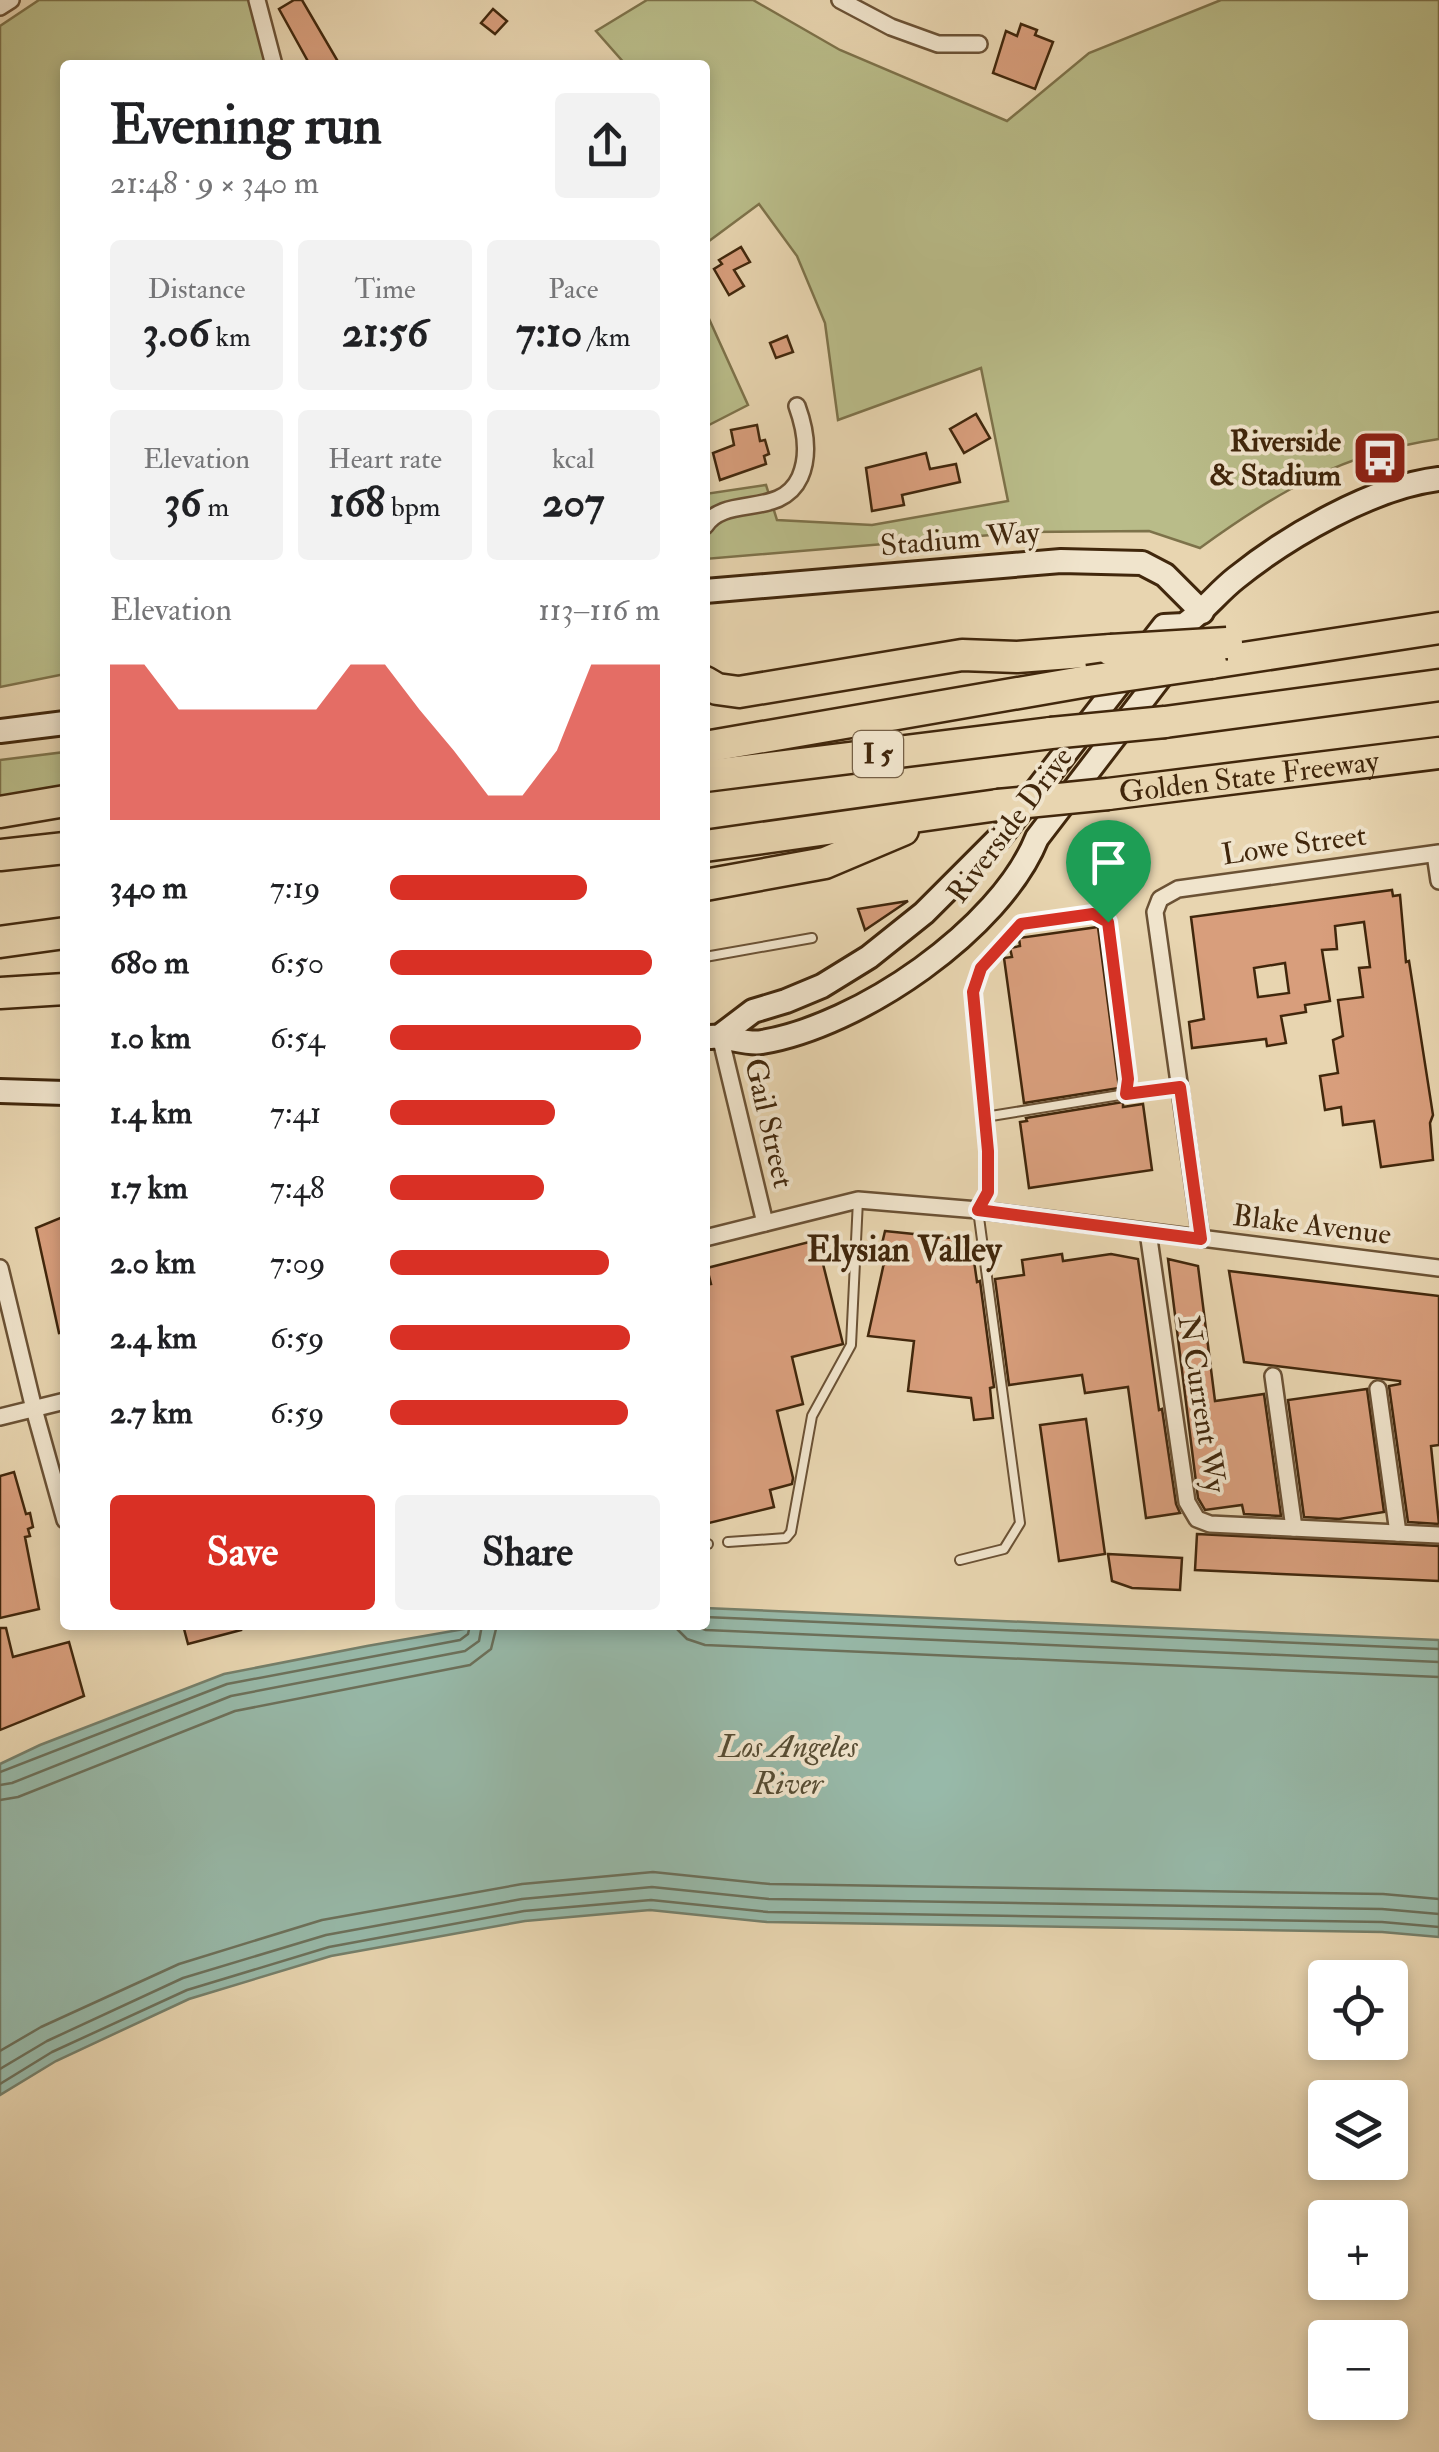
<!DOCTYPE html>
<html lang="en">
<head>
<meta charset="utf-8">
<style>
	:root { --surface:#fff; --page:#f2f2f2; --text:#202124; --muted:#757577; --accent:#d93025 }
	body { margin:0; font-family:"IM FELL Double Pica",serif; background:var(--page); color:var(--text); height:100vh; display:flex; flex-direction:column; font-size:38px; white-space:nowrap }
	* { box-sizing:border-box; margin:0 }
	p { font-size:32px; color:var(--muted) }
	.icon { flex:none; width:55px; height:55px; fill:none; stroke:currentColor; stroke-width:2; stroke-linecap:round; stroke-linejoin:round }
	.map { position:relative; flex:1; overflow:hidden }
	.side { position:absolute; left:60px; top:60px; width:650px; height:1570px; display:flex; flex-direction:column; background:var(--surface); border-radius:10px; box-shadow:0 5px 15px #0003 }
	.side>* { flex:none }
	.controls { position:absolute; left:1308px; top:1960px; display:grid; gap:20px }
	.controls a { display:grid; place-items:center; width:100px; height:100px; border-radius:10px; background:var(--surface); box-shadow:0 5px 15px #0003; font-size:50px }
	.pin { position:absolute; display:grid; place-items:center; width:85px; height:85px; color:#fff; margin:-102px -42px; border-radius:50% 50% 50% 0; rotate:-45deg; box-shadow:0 0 10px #0007 }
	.pin .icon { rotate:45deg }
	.round { display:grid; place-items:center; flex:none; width:105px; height:105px; border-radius:10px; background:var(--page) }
	.head { display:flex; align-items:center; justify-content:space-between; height:170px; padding:0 50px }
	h1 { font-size:55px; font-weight:700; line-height:75px }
	.figures { display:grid; grid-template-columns:repeat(3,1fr); gap:15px; height:170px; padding:10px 50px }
	.figures div { display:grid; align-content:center; border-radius:10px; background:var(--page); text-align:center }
	.figures b { font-size:42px; font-weight:700 }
	.figures small { font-size:28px; font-weight:400 }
	.figures p { font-size:28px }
	.chart { height:280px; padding:20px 50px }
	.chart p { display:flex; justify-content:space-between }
	.chart svg { width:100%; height:180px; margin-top:10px; fill:var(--accent); opacity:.7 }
	.button { display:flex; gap:20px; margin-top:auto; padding:20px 50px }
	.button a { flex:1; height:115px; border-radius:10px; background:var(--accent); color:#fff; font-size:40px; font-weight:700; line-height:115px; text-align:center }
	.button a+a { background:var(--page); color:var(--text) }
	ul { padding:0 50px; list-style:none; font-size:32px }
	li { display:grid; grid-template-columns:160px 120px 1fr; align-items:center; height:75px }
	li i { height:25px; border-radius:12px; background:var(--accent) }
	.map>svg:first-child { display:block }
</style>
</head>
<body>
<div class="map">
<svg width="1439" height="2452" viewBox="0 0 1439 2452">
	<rect width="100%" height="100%" fill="#e8d5b0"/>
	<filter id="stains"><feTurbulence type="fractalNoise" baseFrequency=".002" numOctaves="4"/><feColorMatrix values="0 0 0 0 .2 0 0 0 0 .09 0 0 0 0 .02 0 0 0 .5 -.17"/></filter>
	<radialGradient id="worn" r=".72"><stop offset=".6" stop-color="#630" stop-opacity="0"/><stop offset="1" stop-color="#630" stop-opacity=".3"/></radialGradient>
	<g fill="#b9bc89" stroke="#7d724a" stroke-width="2.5">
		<polygon points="39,0 249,0 266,65 65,65 65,674 0,687 0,26"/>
		<path d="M647,0H753L840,50L1007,121L1089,53L1221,0H1439V439C1343,453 1277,492 1200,548L1149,531L1027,532L705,559V494L766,485L777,520L872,525L1008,501L981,368L838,420L825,323L797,256L759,204L705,244V65H626L596,31Z"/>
		<polygon points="705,310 748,405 705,427"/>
		<polygon points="65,752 65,790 0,800 0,760"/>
	</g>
	<polygon fill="#97b9a9" stroke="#757f6a" stroke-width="2.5" points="705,1608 1439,1640 1439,1937 1382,1932 767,1922 650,1910 525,1921 331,1956 189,1999 56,2061 0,2095 0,1764 40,1745 224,1674 367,1646 487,1625 705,1625"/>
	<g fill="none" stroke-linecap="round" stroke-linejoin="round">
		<g stroke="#6c705a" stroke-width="2.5">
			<polyline points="705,1617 1439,1649"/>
			<polyline points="673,1625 687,1639 705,1645 1439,1677"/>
			<polyline points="692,1625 706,1630 1439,1662"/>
			<polyline points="0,1772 227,1684 460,1640 468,1634 470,1625"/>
			<polyline points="0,1785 12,1783 231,1696 465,1651 479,1641 482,1625"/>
			<polyline points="0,1800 18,1797 235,1711 470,1665 491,1649 497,1625"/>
			<polyline points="0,2051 41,2027 179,1964 322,1920 522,1884 653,1872 770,1884 1383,1894 1439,1899"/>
			<polyline points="0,2069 47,2041 183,1978 326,1935 522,1899 652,1887 769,1899 1382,1909 1439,1914"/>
			<polyline points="0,2084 52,2052 187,1990 329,1947 524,1911 651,1900 768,1912 1382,1922 1439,1927"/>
		</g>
	</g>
	<g fill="#d89e7c" stroke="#41270c" stroke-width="2.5" fill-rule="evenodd">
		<polygon points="294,0 302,0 340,65 310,65 279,9"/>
		<polygon points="493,9 507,21 495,34 481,23"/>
		<polygon points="1021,24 1037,30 1035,35 1053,42 1035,89 993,73 1006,31 1017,36"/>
		<polygon points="741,247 750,262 734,270 744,286 729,295 714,269 722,264 719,260"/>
		<polygon points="787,336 793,352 776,358 770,343"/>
		<polygon points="976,414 990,438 964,453 950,429"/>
		<polygon points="757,425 760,441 765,440 769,454 764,456 766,464 720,480 713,453 734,445 731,430"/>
		<polygon points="926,453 930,469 956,464 960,482 902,495 904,505 872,511 866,468"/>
		<path d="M1392,890L1393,896L1400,895L1406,962L1409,961L1433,1115L1430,1123L1433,1160L1381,1167L1374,1121L1343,1125L1341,1107L1325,1110L1320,1076L1338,1073L1333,1040L1343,1036L1338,1000L1363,997L1359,968L1370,967L1364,922L1335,926L1337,949L1322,950L1330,1001L1305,1005L1306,1012L1281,1016L1286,1043L1267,1046L1266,1039L1192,1048L1189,1022L1204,1019L1191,917ZM1285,963L1289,993L1258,997L1254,968Z"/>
		<polygon points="908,901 865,930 858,909"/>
		<polygon points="1098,927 1119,1088 1024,1103 1004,958 1012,957 1010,948 1020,946 1019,938"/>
		<polygon points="1123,1102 1123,1107 1143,1104 1152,1170 1029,1188 1020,1122 1027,1121 1026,1118"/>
		<polygon points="65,1216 65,1332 59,1333 36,1228"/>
		<polygon points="885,1231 971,1240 977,1282 980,1281 994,1387 990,1388 993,1418 974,1420 971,1398 908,1391 914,1341 868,1336 887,1249 881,1248"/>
		<polygon points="817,1240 843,1344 792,1357 803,1404 777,1411 793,1478 792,1484 770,1490 774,1507 705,1524 705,1285 711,1284 707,1268"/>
		<polygon points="1062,1254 1063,1261 1111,1254 1138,1259 1159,1410 1162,1409 1176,1504 1180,1513 1146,1518 1128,1387 1085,1393 1082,1375 1009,1385 995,1279 1024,1275 1022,1260"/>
		<polygon points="1168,1259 1198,1266 1215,1401 1264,1394 1281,1516 1244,1514 1242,1505 1205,1510 1198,1498"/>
		<polygon points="1229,1271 1439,1296 1439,1445 1431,1446 1439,1524 1408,1522 1389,1386 1400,1384 1400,1381 1244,1362"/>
		<polygon points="1367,1389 1384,1512 1339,1519 1304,1517 1288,1400"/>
		<polygon points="1086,1419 1105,1554 1059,1561 1040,1425"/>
		<polygon points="14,1472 26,1514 30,1513 33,1527 28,1529 30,1536 25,1537 39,1609 0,1618 0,1476"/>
		<polygon points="1197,1534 1439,1546 1439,1581 1195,1570"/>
		<polygon points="1108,1554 1182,1558 1180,1590 1132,1588 1112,1581"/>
		<polygon points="183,1625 240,1625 241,1630 188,1644"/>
		<polygon points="0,1628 6,1628 13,1657 69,1642 84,1696 0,1730"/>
	</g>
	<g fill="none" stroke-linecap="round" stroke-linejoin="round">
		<g stroke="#6b5235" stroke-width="12">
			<g id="lane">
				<polyline points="705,957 812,938"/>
				<polyline points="1126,1094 1180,1087"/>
				<polyline points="728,1542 786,1538 791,1532 812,1416 851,1345 858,1200"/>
				<polyline points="705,1544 708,1544"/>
				<polyline points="960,1560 1004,1549 1020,1523 978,1210 988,1192 988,1151 973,992 981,968 1021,925 1093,914 1108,922 1128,1079 1126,1094 985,1117"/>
			</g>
		</g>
		<g stroke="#6b5235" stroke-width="20">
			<g id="street">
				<polyline points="257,0 274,65"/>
				<polyline points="840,0 891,27 938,44 979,44"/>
				<polyline points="0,7 11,0"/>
				<path d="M705,526C725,494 781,519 800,477C810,454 805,428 797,406"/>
				<polyline points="1435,854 1439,881"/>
				<polyline points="720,1036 765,1223"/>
				<polyline points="1148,1232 1187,1502 1197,1519 1210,1524 1439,1535"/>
				<polyline points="705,1238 858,1200 978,1210 1439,1268"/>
				<polyline points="1201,1239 1155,912 1160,899 1178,889 1439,853"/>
				<polyline points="0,1268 34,1409 65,1520"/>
				<polyline points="1273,1376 1294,1528"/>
				<polyline points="1378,1389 1398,1533"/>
				<polyline points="0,1417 65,1401"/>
			</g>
		</g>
		<g stroke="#41270c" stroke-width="28">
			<g id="secondary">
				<polyline points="705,591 1061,561 1142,563 1165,575 1202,612"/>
				<polyline points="0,731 65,723"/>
				<path d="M720,1036L753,1011L786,1001L822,986L869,957L924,913L1001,836L1164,626L1184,625C1204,611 1218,592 1236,578C1288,536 1373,487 1439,479"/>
				<path d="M710,1037C727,1035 745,1045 762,1042C859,1026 1000,930 1037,838L1171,663"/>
				<polyline points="0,1091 65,1093"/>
			</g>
		</g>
		<g stroke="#41270c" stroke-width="35">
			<g id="highway">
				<polyline points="1211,663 1439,628"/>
				<polyline points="705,682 717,689 739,692 962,655 1017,657 1111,650"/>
				<polyline points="1165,722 1439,685"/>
				<polyline points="705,747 1088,681"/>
				<polyline points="705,776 1051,733"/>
				<path id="s1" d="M1108,794L1439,753"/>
				<polyline points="0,812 65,801"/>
				<polyline points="705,846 998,805"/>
				<polyline points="0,855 65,848"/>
				<polyline points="705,885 825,863 903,830"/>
				<polyline points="0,942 65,933"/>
				<polyline points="0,993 65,989"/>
			</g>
		</g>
		<use href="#lane" stroke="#f0e4cc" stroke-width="8"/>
		<use href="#street" stroke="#f0e4cc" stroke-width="15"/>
		<use href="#secondary" stroke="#f0e4cc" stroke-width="22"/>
		<use href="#highway" stroke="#e8d5b0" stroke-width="30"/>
		<g stroke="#41270c" stroke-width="35" stroke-linecap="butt">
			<g id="highway-bridge">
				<polyline points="1111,650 1227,643"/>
				<polyline points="1088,681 1211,663"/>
				<polyline points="1051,733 1165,722"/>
				<polyline points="998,805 1108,794"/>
			</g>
		</g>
		<use href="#highway-bridge" stroke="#e8d5b0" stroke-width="30"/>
	</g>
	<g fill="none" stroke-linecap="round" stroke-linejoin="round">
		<g stroke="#fff" stroke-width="20">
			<polygon id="route" points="1093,914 1108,922 1128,1079 1126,1094 1180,1087 1201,1239 978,1210 988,1192 988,1151 973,992 981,968 1021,924"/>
		</g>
		<use href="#route" stroke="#d93025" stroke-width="12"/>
	</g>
	<defs>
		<g id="bus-square" transform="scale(2.875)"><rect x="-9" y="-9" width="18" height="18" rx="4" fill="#8f2418" stroke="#f0e4cc"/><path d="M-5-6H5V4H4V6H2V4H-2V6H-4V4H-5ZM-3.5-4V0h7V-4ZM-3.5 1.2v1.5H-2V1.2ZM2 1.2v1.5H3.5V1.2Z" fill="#fff"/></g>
	</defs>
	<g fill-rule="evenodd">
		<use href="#bus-square" x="1380" y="458"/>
	</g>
	<g text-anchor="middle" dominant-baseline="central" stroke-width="8" stroke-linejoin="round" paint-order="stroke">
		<rect fill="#f0e4cc" stroke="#766046" stroke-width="2.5" x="853" y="731" width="50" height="46" rx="8"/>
		<g font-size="28" font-weight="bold" fill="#41270c">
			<text x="878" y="754">I 5</text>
		</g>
		<g font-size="30" font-weight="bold" fill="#41270c" stroke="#f0e4cc" text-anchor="end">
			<text x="1341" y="441">Riverside<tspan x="1341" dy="34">&amp; Stadium</tspan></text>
		</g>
		<g font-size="30" fill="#41270c" stroke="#f0e4cc">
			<text transform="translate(960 539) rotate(-5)">Stadium Way</text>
			<text stroke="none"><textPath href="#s1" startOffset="142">Golden State Freeway</textPath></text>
			<text transform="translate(1010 825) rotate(-53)">Riverside Drive</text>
			<text transform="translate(1294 845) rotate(-8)">Lowe Street</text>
			<text transform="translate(769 1123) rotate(77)">Gail Street</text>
			<text transform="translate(1312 1225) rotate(7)">Blake Avenue</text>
			<text transform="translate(1202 1404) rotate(81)">N Current Wy</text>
		</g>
		<g font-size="32" font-style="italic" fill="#564c33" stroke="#f0e4cc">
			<text x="788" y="1747">Los Angeles<tspan x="788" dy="37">River</tspan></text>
		</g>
		<g font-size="35" font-weight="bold" fill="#41270c" stroke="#f0e4cc">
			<text x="904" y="1250">Elysian Valley</text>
		</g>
	</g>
	<rect width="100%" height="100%" filter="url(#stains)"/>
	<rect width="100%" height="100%" fill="url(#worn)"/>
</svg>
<div class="controls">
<a><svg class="icon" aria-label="locate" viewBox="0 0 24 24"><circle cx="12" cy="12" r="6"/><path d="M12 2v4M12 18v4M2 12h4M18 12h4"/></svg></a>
<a><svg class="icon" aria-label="layers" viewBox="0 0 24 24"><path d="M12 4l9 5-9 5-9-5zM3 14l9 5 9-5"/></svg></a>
<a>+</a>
<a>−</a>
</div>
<div class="pin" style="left:1108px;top:922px;background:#1e9e55"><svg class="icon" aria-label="arrive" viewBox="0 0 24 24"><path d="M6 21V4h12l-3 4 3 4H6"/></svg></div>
<section class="side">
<div class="head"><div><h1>Evening run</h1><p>21:48 · 9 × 340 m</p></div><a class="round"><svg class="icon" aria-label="share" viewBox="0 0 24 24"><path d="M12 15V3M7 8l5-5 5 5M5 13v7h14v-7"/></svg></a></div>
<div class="figures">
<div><p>Distance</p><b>3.06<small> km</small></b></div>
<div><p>Time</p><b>21:56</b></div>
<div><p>Pace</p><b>7:10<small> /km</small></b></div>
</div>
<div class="figures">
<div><p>Elevation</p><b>36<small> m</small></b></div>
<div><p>Heart rate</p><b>168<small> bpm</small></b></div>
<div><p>kcal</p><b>207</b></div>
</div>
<div class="chart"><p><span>Elevation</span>113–116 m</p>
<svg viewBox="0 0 160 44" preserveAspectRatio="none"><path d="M0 44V6L10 6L20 17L30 17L40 17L50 17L60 17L70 6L80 6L90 17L100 27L110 38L120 38L130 27L140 6L150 6L160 6V44z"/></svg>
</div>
<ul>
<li><b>340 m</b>7:19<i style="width:73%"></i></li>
<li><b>680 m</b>6:50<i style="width:97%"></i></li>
<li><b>1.0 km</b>6:54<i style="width:93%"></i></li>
<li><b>1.4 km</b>7:41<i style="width:61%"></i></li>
<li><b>1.7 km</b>7:48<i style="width:57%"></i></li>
<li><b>2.0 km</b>7:09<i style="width:81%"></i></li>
<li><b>2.4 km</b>6:59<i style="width:89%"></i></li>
<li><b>2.7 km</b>6:59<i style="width:88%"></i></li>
</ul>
<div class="button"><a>Save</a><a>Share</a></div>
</section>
</div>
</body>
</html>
